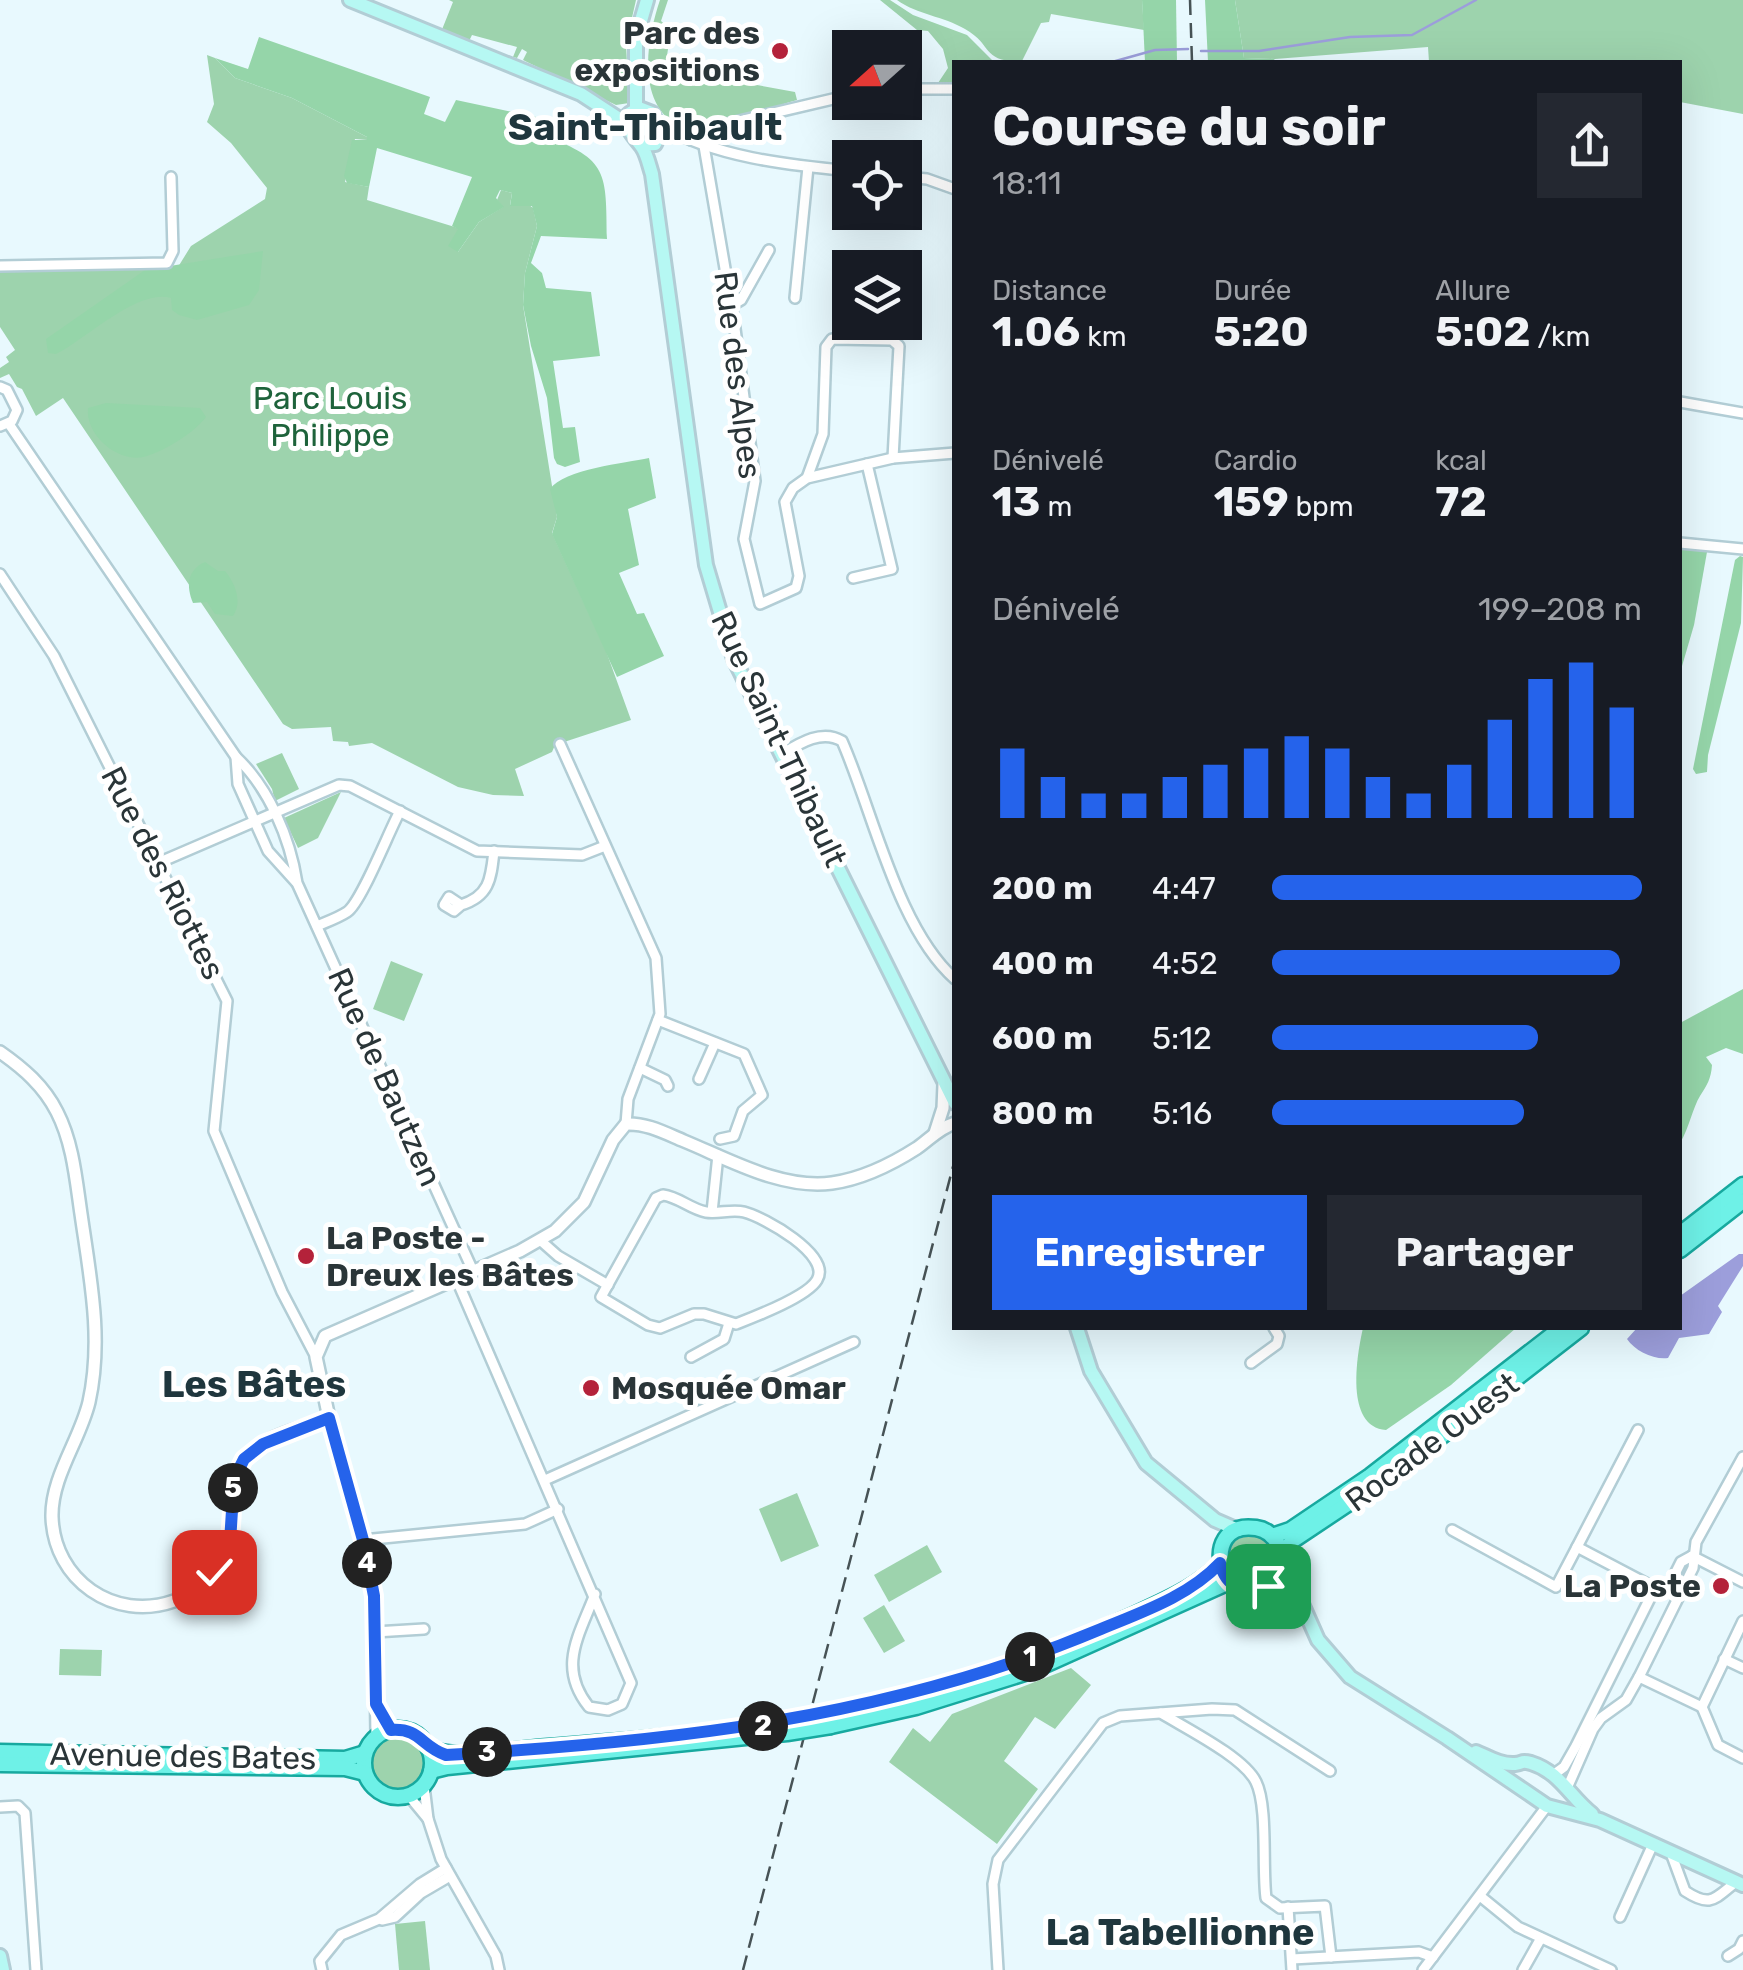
<!DOCTYPE html>
<html lang="fr">
<head>
<meta charset="utf-8">
<style>
	:root { --surface:#171b24; --page:#242831; --text:#f1f3f6; --muted:#9ea1a6; --accent:#2563eb }
	body { margin:0; font-family:Rubik,sans-serif; background:var(--page); color:var(--text); height:100vh; display:flex; flex-direction:column; font-size:38px; white-space:nowrap }
	* { box-sizing:border-box; margin:0 }
	p { font-size:32px; color:var(--muted) }
	.icon { flex:none; width:55px; height:55px; fill:none; stroke:currentColor; stroke-width:2; stroke-linecap:round; stroke-linejoin:round }
	.map { position:relative; flex:1; overflow:hidden }
	.drawer { position:absolute; left:952px; top:60px; width:730px; height:1270px; display:flex; flex-direction:column; background:var(--surface); border-radius:0px; box-shadow:0 10px 40px #0002 }
	.drawer>* { flex:none }
	.needle { width:65px; rotate:249deg }
	.controls { position:absolute; left:832px; top:30px; display:grid; gap:20px }
	.controls a { display:grid; place-items:center; width:90px; height:90px; border-radius:0px; background:var(--surface); box-shadow:0 10px 40px #0002; font-size:50px }
	.pin { position:absolute; display:grid; place-items:center; width:85px; height:85px; color:#fff; margin:-42px; border-radius:20px; box-shadow:0 5px 15px #0006 }
	.km { position:absolute; width:50px; height:50px; margin:-25px; border-radius:50%; background:#222; color:#fff; font-size:28px; line-height:50px; text-align:center }
	.round { display:grid; place-items:center; flex:none; width:105px; height:105px; border-radius:0px; background:var(--page) }
	.headline { display:flex; align-items:center; justify-content:space-between; height:170px; padding:0 40px }
	h1 { font-size:55px; font-weight:700; line-height:75px }
	.metrics { display:grid; grid-template-columns:repeat(3,1fr); gap:15px; height:170px; padding:10px 40px }
	.metrics div { display:grid; align-content:center }
	.metrics b { font-size:42px; font-weight:700 }
	.metrics small { font-size:28px; font-weight:400 }
	.metrics p { font-size:28px }
	.chart { height:280px; padding:20px 40px }
	.chart p { display:flex; justify-content:space-between }
	.chart svg { width:100%; height:180px; margin-top:10px; stroke:var(--accent); stroke-width:6 }
	.cta { display:flex; gap:20px; margin-top:auto; padding:20px 40px }
	.cta a { flex:1; height:115px; border-radius:0px; background:var(--accent); color:#fff; font-size:40px; font-weight:700; line-height:115px; text-align:center }
	.cta a+a { background:var(--page); color:var(--text) }
	ul { padding:0 40px; list-style:none; font-size:32px }
	li { display:grid; grid-template-columns:160px 120px 1fr; align-items:center; height:75px }
	li i { height:25px; border-radius:12px; background:var(--accent) }
	.map>svg:first-child { display:block }
</style>
</head>
<body>
<div class="map">
<svg width="1743" height="1970" viewBox="0 0 1743 1970">
	<rect width="100%" height="100%" fill="#e8f9fe"/>
	<g fill="#9dd3ad">
		<polygon points="449,0 636,0 626,44 629,103 616,105 527,62 523,60 527,52 522,49 517,58 513,57 517,47 472,35 469,41 441,32 453,2"/>
		<path d="M660,0H668L661,21L671,30L666,62L669,69L795,92L797,100C772,107 709,131 689,122L683,128C634,107 647,38 660,0Z"/>
		<polygon points="880,0 890,0 913,15 967,35 994,62 955,62 955,83 938,83 948,68 943,49 928,31 917,30"/>
		<path d="M897,0H1142L1144,30L1051,14L1049,22L1041,23L1022,61L1026,62C979,62 995,46 965,29C943,16 918,15 897,0Z"/>
		<polygon points="1235,0 1743,0 1743,114 1680,102 1680,62 1429,62 1428,47 1275,59 1244,58"/>
		<path d="M207,55L215,58L235,78L292,98L367,137V140L355,139L345,182L369,187L367,200L458,228V252L479,222L503,207L497,200L501,190L512,193L510,205L528,204L533,208L537,226L525,273L523,305L557,517L552,533L606,651L631,720L555,745L552,752L515,769L524,796L493,795L458,787L372,743L349,746L348,742L333,741L331,727L292,729L283,724L63,398L36,416L22,389L17,387L9,374L0,378V368L9,362L6,357L15,350L0,327V272C57,262 118,272 178,267L191,246L265,199L267,188L231,143L207,122L214,104Z"/>
		<polygon points="282,753 299,789 275,801 272,789 256,764"/>
		<polygon points="341,792 318,838 298,848 284,818"/>
		<polygon points="391,961 423,974 404,1021 373,1009"/>
		<polygon points="797,1493 819,1546 781,1562 759,1509"/>
		<circle cx="1251" cy="1560" r="26"/>
		<polygon points="927,1545 942,1572 889,1602 874,1575"/>
		<polygon points="884,1605 905,1641 884,1653 863,1618"/>
		<polygon points="60,1649 102,1650 101,1676 59,1675"/>
		<polygon points="1071,1668 1091,1685 1055,1729 1035,1717 1004,1761 1038,1789 997,1844 889,1762 913,1728 930,1742 952,1714"/>
		<circle cx="398" cy="1764" r="26"/>
		<polygon points="425,1921 430,1970 399,1970 395,1924"/>
	</g>
	<g fill="#95d5a9">
		<polygon points="1142,0 1176,0 1177,62 1145,62"/>
		<polygon points="1205,0 1235,0 1244,58 1275,59 1271,62 1208,62"/>
		<path d="M259,37L430,97L424,114L445,122L456,100L541,118L544,136C609,159 606,173 607,239L541,236L531,263L542,273L546,288L591,292L600,356L553,361L563,428L575,427L580,462L565,467L557,464L554,458L547,398L531,346L523,305L525,273L537,226L532,206H510L512,193L500,190L496,198L504,207L479,222L458,252L448,246L458,229L452,226L472,177L377,148L369,187L347,183L344,176L352,140H367V137L292,98L235,78L215,58L248,69Z"/>
		<path d="M263,251L259,290L249,305L197,320L179,315L172,310L171,298C138,288 86,339 56,354L48,353L46,339L145,270Z"/>
		<path d="M106,403L200,408L206,417C194,433 166,450 147,456C120,465 85,436 88,408Z"/>
		<path d="M649,458L656,498L628,509L639,565L619,573L637,614L644,613L664,656L617,677L552,534L557,517L550,489C564,469 625,463 649,458Z"/>
		<polygon points="1680,546 1707,552 1694,625 1680,673"/>
		<polygon points="1740,556 1743,557 1741,623 1708,755 1707,772 1696,774 1693,769 1735,560"/>
		<path d="M205,562L218,571H225C235,583 243,602 233,616L215,614L207,602L193,603C186,586 187,570 205,562Z"/>
		<path d="M1743,989V1054L1726,1048L1706,1057L1712,1065C1711,1079 1707,1085 1700,1096C1693,1107 1689,1128 1680,1143V1023Z"/>
		<path d="M1363,1328H1516L1451,1385L1386,1430C1344,1427 1357,1354 1363,1328Z"/>
	</g>
	<path fill="#9c9edb" d="M1739,1254H1743V1266L1718,1306L1722,1312L1709,1334L1679,1338L1668,1358C1654,1360 1635,1351 1627,1339L1637,1328H1680V1296Z"/>
	<g fill="none" stroke-linecap="round" stroke-linejoin="round">
		<g stroke="#9c9edb" stroke-width="2.5">
			<polyline points="1201,51 1259,51 1350,37 1412,35 1476,0"/>
			<polyline points="1112,62 1155,50 1188,49"/>
		</g>
		<g stroke="#b2cdd5" stroke-width="14">
			<g id="minor">
				<polyline points="905,89 955,89"/>
				<path d="M660,125C715,157 787,165 850,171"/>
				<polyline points="691,140 697,131 850,95"/>
				<polyline points="704,146 734,321 755,481 744,539 760,604 796,588 799,576 785,502 793,488 807,478 893,458 955,453"/>
				<polyline points="905,177 927,179 955,189"/>
				<polyline points="0,266 167,263 173,251 171,177"/>
				<polyline points="795,298 808,167"/>
				<polyline points="731,306 741,300 769,250"/>
				<polyline points="0,387 7,390 17,410 12,421 0,426"/>
				<polyline points="1680,402 1743,413"/>
				<path d="M9,424L236,757C269,788 290,838 297,883L473,1271"/>
				<polyline points="807,478 823,434 826,347 832,339 892,340 899,346 893,458"/>
				<polyline points="1680,543 1743,549"/>
				<polyline points="0,574 54,656 227,1001 214,1131 282,1292 316,1357"/>
				<polyline points="853,578 892,569 867,464"/>
				<polyline points="560,744 656,958 660,1014 628,1099 626,1124"/>
				<path d="M782,754C800,743 822,729 842,741C873,811 897,928 955,979"/>
				<polyline points="236,757 238,784 268,851 296,882"/>
				<polyline points="158,863 339,785 350,786 477,851 582,855 605,846"/>
				<path d="M461,905L454,911L444,905L449,897L461,905C490,896 491,878 494,851"/>
				<path d="M317,926C326,922 338,918 347,912C361,903 389,831 400,811"/>
				<polyline points="658,1020 744,1054 762,1095 743,1111 734,1136 720,1139"/>
				<polyline points="640,1068 665,1080 668,1086"/>
				<polyline points="699,1079 715,1043"/>
				<path d="M663,1195C679,1197 690,1209 706,1212C718,1214 732,1209 744,1212C764,1217 832,1255 817,1280C807,1297 754,1317 736,1324L704,1314H694L660,1328L648,1325L601,1297L656,1198Z"/>
				<polyline points="712,1212 718,1155"/>
				<polyline points="541,1241 558,1256 608,1285"/>
				<path d="M456,1278L631,1683L622,1704L608,1710L589,1707C557,1667 579,1636 595,1594"/>
				<polyline points="691,1357 724,1339 729,1323"/>
				<polyline points="1251,1363 1277,1344 1279,1336 1274,1328"/>
				<polyline points="329,1418 363,1540 374,1596 376,1737"/>
				<polyline points="545,1480 854,1342"/>
				<polyline points="1452,1530 1556,1587 1577,1547 1655,1588"/>
				<polyline points="363,1540 525,1524 558,1509"/>
				<polyline points="1577,1547 1638,1430"/>
				<polyline points="1692,1556 1743,1582"/>
				<polyline points="1743,1621 1702,1707 1718,1745 1743,1758"/>
				<polyline points="375,1632 424,1629"/>
				<polyline points="1724,1659 1743,1668"/>
				<polyline points="1639,1677 1702,1707"/>
				<polyline points="377,1706 391,1730"/>
				<path d="M1161,1713C1185,1728 1244,1757 1256,1782C1268,1806 1262,1868 1266,1898L1280,1908L1325,1906L1331,1957"/>
				<polyline points="1553,1775 1564,1767 1576,1746 1655,1588 1670,1584 1681,1562 1692,1556"/>
				<polyline points="424,1786 428,1819 441,1859 496,1956 499,1970"/>
				<polyline points="1568,1786 1593,1729 1601,1718 1626,1700 1639,1677 1693,1568 1696,1542 1743,1457"/>
				<polyline points="409,1796 428,1819"/>
				<polyline points="0,1807 18,1806 25,1813 36,1970"/>
				<path d="M1671,1853L1685,1891C1711,1908 1714,1899 1736,1882"/>
				<polyline points="1480,1896 1518,1927 1611,1970"/>
				<polyline points="1288,1907 1292,1970"/>
				<polyline points="1620,1917 1653,1844"/>
				<polyline points="382,1920 395,1917 421,1893 450,1876"/>
				<polyline points="1728,1956 1739,1949 1743,1941"/>
				<polyline points="1292,1959 1419,1952 1433,1957"/>
				<polyline points="322,1970 320,1961 341,1935 379,1919 420,1884 446,1868"/>
				<polyline points="998,1970 993,1884 998,1860 1103,1723 1120,1716 1212,1709 1235,1710 1330,1771"/>
				<polyline points="1423,1970 1547,1806"/>
				<polyline points="1523,1970 1541,1938"/>
			</g>
		</g>
		<g stroke="#b2cdd5" stroke-width="16">
			<g id="tertiary">
				<path d="M0,1052C23,1068 44,1086 57,1112C73,1143 76,1180 81,1214C90,1277 103,1339 89,1402C80,1440 51,1477 52,1517C54,1580 114,1622 174,1601C262,1570 209,1496 247,1456C266,1435 303,1428 329,1418L316,1357L325,1336L520,1251L555,1231L584,1202L613,1140L626,1124C647,1123 665,1133 684,1141C728,1159 782,1190 832,1183C861,1179 892,1164 917,1148C930,1139 939,1128 955,1123"/>
				<polyline points="935,1133 943,1108 944,1084"/>
			</g>
		</g>
		<g stroke="#b2cdd5" stroke-width="18">
			<g id="secondary">
				<polyline points="350,0 581,94 627,124"/>
				<polyline points="636,109 636,38 647,0"/>
				<path d="M641,145L655,144L661,131L652,113L639,108L629,114C625,131 633,134 642,147C647,154 649,165 652,174L706,565L734,659L955,1103"/>
				<polyline points="1077,1328 1091,1371 1146,1463 1215,1520 1238,1530"/>
				<polyline points="1280,1571 1302,1604 1318,1640 1350,1677 1447,1738 1547,1806 1600,1820 1743,1885"/>
				<path d="M1476,1752C1488,1757 1501,1765 1515,1764C1525,1763 1520,1760 1531,1763C1560,1772 1570,1797 1592,1814"/>
				<polyline points="0,1956 3,1970"/>
			</g>
		</g>
		<g stroke="#17a99f" stroke-width="19">
			<g id="primary">
				<polyline points="1680,1234 1743,1185"/>
				<polyline points="1680,1250 1743,1201"/>
				<polyline points="1272,1536 1290,1530 1370,1476 1561,1328"/>
				<path d="M1282,1554C1278,1541 1270,1530 1256,1528C1193,1519 1225,1626 1272,1583C1283,1573 1279,1565 1282,1554C1284,1549 1289,1546 1292,1541L1394,1473L1581,1328"/>
				<path d="M833,1713C937,1689 1038,1659 1134,1615C1165,1600 1196,1588 1220,1563"/>
				<polyline points="831,1726 916,1707 1031,1671 1229,1582"/>
				<circle cx="398" cy="1763" r="34"/>
				<path d="M429,1749C461,1760 502,1751 536,1748C621,1741 706,1735 789,1721"/>
				<polyline points="0,1752 345,1759 365,1753"/>
				<polyline points="0,1764 345,1768 365,1773"/>
				<polyline points="431,1771 447,1767 787,1733"/>
			</g>
		</g>
		<use href="#minor" stroke="#fff" stroke-width="9"/>
		<use href="#tertiary" stroke="#fff" stroke-width="11"/>
		<use href="#secondary" stroke="#b6f8f3" stroke-width="12"/>
		<use href="#primary" stroke="#6ef1e7" stroke-width="14"/>
		<g stroke="#475356" stroke-width="2.5" stroke-dasharray="15 8" stroke-linecap="butt">
			<polyline points="1190,0 1192,62"/>
			<polyline points="743,1970 955,1159"/>
		</g>
		<g stroke="#17a99f" stroke-width="19" stroke-linecap="butt">
			<g id="primary-bridge">
				<polyline points="789,1721 833,1713"/>
				<polyline points="787,1733 831,1726"/>
			</g>
		</g>
		<use href="#primary-bridge" stroke="#6ef1e7" stroke-width="14"/>
	</g>
	<g fill="none" stroke-linecap="round" stroke-linejoin="round">
		<g stroke="#fff" stroke-width="20">
			<path id="route" d="M214,1572L230,1542L234,1479L244,1459L263,1444L329,1418L363,1540L374,1596L376,1704L391,1730C421,1728 420,1746 446,1755C672,1742 890,1718 1101,1629C1142,1612 1189,1596 1220,1563C1226,1587 1245,1596 1268,1586"/>
		</g>
		<use href="#route" stroke="#2563eb" stroke-width="12"/>
	</g>
	<g fill="#b4223a" stroke="#fff" stroke-width="4">
		<circle cx="780" cy="51" r="10"/>
		<circle cx="306" cy="1256" r="10"/>
		<circle cx="591" cy="1388" r="10"/>
		<circle cx="1721" cy="1586" r="10"/>
	</g>
	<g text-anchor="middle" dominant-baseline="central" stroke-width="10" stroke-linejoin="round" paint-order="stroke">
		<g font-size="32" font-weight="bold" fill="#2a3538" stroke="#fff" text-anchor="end">
			<text x="760" y="33">Parc des<tspan x="760" dy="37">expositions</tspan></text>
			<text x="326" y="1238" text-anchor="start">La Poste -<tspan x="326" dy="37">Dreux les Bâtes</tspan></text>
			<text x="611" y="1388" text-anchor="start">Mosquée Omar</text>
			<text x="1701" y="1586">La Poste</text>
		</g>
		<g font-size="32" fill="#2a3538" stroke="#fff">
			<text transform="translate(738 375) rotate(83)">Rue des Alpes</text>
			<text transform="translate(779 739) rotate(65)">Rue Saint-Thibault</text>
			<text transform="translate(163 873) rotate(63)">Rue des Riottes</text>
			<text transform="translate(385 1077) rotate(66)">Rue de Bautzen</text>
			<text transform="translate(1432 1442) rotate(-37)">Rocade Ouest</text>
			<text transform="translate(183 1756) rotate(1)">Avenue des Bates</text>
		</g>
		<g font-size="32" fill="#1e633b" stroke="#fff">
			<text x="330" y="398">Parc Louis<tspan x="330" dy="37">Philippe</tspan></text>
		</g>
		<g font-size="38" font-weight="bold" fill="#1f363d" stroke="#fff">
			<text x="645" y="127">Saint-Thibault</text>
			<text x="254" y="1384">Les Bâtes</text>
			<text x="1180" y="1932">La Tabellionne</text>
		</g>
	</g>
</svg>
<div class="controls">
<a><svg class="needle" viewBox="-14 -14 28 28"><path d="M0-13l5 13h-10z" fill="#e53935"/><path d="M0 13l5-13h-10z" fill="#9ea1a6"/></svg></a>
<a><svg class="icon" aria-label="locate" viewBox="0 0 24 24"><circle cx="12" cy="12" r="6"/><path d="M12 2v4M12 18v4M2 12h4M18 12h4"/></svg></a>
<a><svg class="icon" aria-label="layers" viewBox="0 0 24 24"><path d="M12 4l9 5-9 5-9-5zM3 14l9 5 9-5"/></svg></a>
</div>
<div class="pin" style="left:1268px;top:1586px;background:#1e9e55"><svg class="icon" aria-label="arrive" viewBox="0 0 24 24"><path d="M6 21V4h12l-3 4 3 4H6"/></svg></div>
<div class="pin" style="left:214px;top:1572px;background:#d93025"><svg class="icon" aria-label="check" viewBox="0 0 24 24"><path d="M5 12l5 5 9-10"/></svg></div>
<b class="km" style="left:1030px;top:1657px">1</b>
<b class="km" style="left:763px;top:1726px">2</b>
<b class="km" style="left:487px;top:1752px">3</b>
<b class="km" style="left:367px;top:1563px">4</b>
<b class="km" style="left:233px;top:1488px">5</b>
<section class="drawer">
<div class="headline"><div><h1>Course du soir</h1><p>18:11</p></div><a class="round"><svg class="icon" aria-label="share" viewBox="0 0 24 24"><path d="M12 15V3M7 8l5-5 5 5M5 13v7h14v-7"/></svg></a></div>
<div class="metrics">
<div><p>Distance</p><b>1.06<small> km</small></b></div>
<div><p>Durée</p><b>5:20</b></div>
<div><p>Allure</p><b>5:02<small> /km</small></b></div>
</div>
<div class="metrics">
<div><p>Dénivelé</p><b>13<small> m</small></b></div>
<div><p>Cardio</p><b>159<small> bpm</small></b></div>
<div><p>kcal</p><b>72</b></div>
</div>
<div class="chart"><p><span>Dénivelé</span>199–208 m</p>
<svg viewBox="0 0 160 44" preserveAspectRatio="none"><path d="M5 44V27M15 44V34M25 44V38M35 44V38M45 44V34M55 44V31M65 44V27M75 44V24M85 44V27M95 44V34M105 44V38M115 44V31M125 44V20M135 44V10M145 44V6M155 44V17"/></svg>
</div>
<ul>
<li><b>200 m</b>4:47<i style="width:100%"></i></li>
<li><b>400 m</b>4:52<i style="width:94%"></i></li>
<li><b>600 m</b>5:12<i style="width:72%"></i></li>
<li><b>800 m</b>5:16<i style="width:68%"></i></li>
</ul>
<div class="cta"><a>Enregistrer</a><a>Partager</a></div>
</section>
</div>
</body>
</html>
